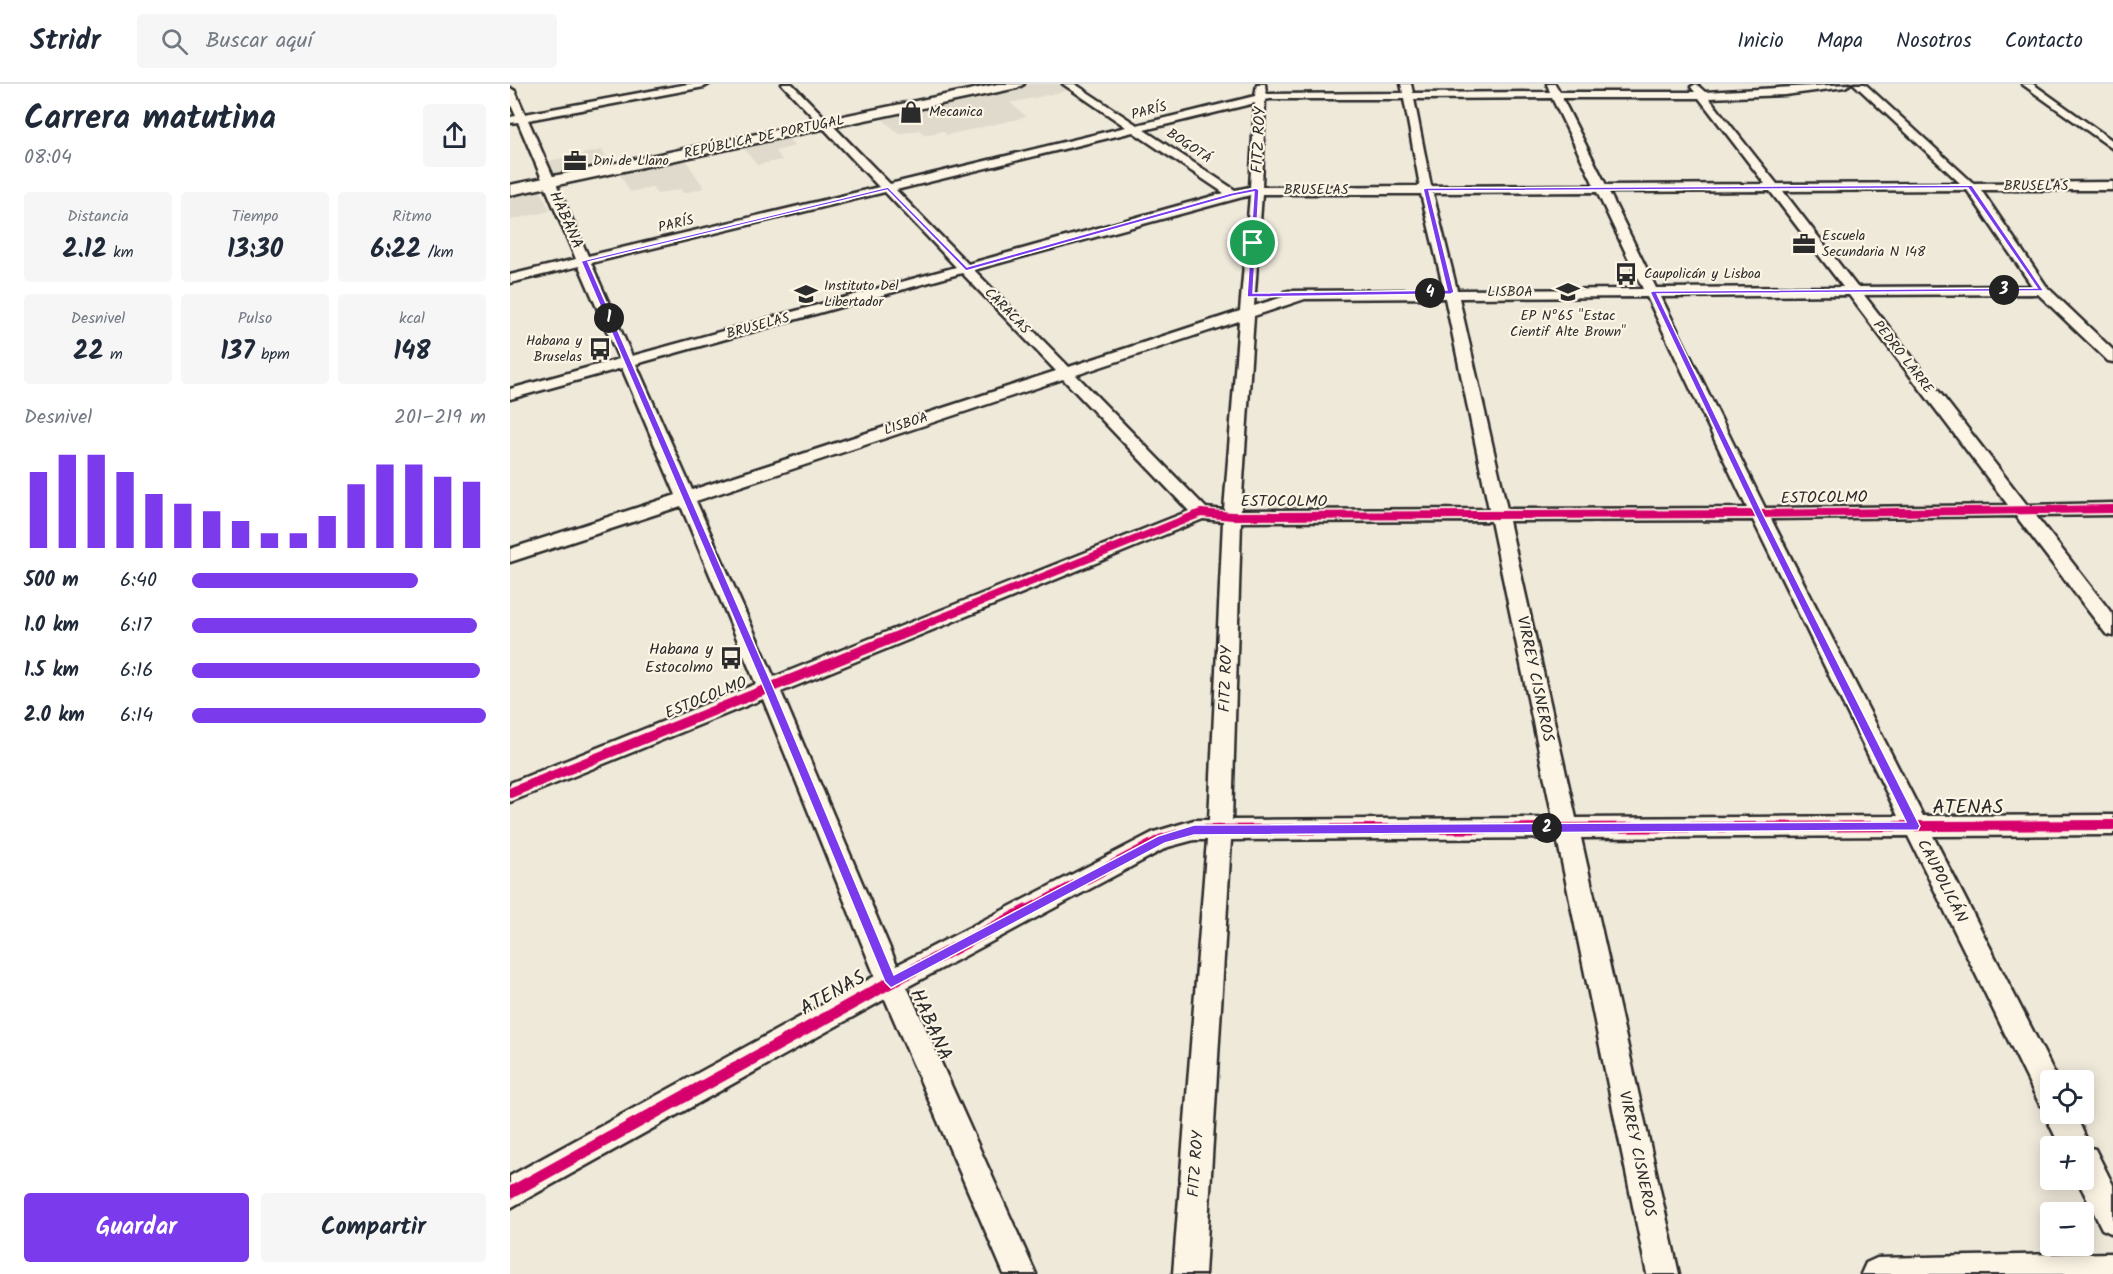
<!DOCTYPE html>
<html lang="es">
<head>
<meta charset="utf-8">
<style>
	:root { --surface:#fff; --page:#f6f6f7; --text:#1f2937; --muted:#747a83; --line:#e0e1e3; --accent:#7c3aed }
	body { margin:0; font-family:Kalam,sans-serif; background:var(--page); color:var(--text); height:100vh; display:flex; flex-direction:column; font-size:22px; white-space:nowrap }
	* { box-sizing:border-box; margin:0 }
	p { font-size:20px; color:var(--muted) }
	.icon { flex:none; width:33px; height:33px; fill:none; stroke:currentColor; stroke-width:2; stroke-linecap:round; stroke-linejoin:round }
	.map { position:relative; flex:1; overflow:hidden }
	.details { display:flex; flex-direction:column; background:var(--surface); width:510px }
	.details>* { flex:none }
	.buttons { position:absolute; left:1530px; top:986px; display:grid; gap:12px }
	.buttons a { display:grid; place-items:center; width:54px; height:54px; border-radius:6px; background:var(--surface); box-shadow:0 3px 15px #0003; font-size:30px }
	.pin { position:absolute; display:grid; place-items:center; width:51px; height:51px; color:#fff; margin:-26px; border:3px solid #fff; border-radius:50%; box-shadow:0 2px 6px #0007 }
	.km { position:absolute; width:30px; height:30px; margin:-15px; border-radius:50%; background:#222; color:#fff; font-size:16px; line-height:30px; text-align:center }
	.round { display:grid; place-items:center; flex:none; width:63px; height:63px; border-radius:6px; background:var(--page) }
	.summary { display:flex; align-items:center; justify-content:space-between; height:102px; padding:0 24px }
	h1 { font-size:33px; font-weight:700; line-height:45px }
	.stats { display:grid; grid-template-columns:repeat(3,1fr); gap:9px; height:102px; padding:6px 24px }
	.stats div { display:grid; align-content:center; border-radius:6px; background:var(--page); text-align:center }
	.stats b { font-size:26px; font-weight:700 }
	.stats small { font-size:16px; font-weight:400 }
	.stats p { font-size:16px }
	.chart { height:168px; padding:12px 24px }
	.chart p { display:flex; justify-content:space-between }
	.chart svg { width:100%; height:108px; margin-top:6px; stroke:var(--accent); stroke-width:6 }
	.action { display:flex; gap:12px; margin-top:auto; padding:12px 24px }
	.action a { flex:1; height:69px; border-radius:6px; background:var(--accent); color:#fff; font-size:24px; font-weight:700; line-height:69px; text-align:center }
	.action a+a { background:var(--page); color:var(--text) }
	ul { padding:0 24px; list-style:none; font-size:20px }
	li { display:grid; grid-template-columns:96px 72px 1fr; align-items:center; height:45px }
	li i { height:15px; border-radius:8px; background:var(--accent) }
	header { display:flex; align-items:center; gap:36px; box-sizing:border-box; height:84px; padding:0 30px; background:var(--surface); border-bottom:2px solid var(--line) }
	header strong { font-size:28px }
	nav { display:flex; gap:33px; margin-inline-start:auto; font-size:21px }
	.search { width:420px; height:54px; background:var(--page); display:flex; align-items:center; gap:15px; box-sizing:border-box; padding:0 21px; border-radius:6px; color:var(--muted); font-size:22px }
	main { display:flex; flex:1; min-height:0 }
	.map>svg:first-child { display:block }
</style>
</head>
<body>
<header>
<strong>Stridr</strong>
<div class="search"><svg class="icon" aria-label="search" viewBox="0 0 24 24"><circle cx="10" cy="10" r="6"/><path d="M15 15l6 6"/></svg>Buscar aquí</div>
<nav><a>Inicio</a><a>Mapa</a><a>Nosotros</a><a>Contacto</a></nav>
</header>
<main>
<section class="details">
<div class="summary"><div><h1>Carrera matutina</h1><p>08:04</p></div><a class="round"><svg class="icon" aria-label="share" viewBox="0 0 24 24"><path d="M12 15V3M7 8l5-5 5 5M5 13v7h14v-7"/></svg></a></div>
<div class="stats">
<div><p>Distancia</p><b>2.12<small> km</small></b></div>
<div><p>Tiempo</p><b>13:30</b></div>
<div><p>Ritmo</p><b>6:22<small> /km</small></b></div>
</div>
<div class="stats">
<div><p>Desnivel</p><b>22<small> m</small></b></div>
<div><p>Pulso</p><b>137<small> bpm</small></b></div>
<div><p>kcal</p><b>148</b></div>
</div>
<div class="chart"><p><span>Desnivel</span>201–219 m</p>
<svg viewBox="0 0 160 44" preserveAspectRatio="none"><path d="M5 44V13M15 44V6M25 44V6M35 44V13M45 44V22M55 44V26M65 44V29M75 44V33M85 44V38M95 44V38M105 44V31M115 44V18M125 44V10M135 44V10M145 44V15M155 44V17"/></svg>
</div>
<ul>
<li><b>500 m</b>6:40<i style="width:77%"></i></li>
<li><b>1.0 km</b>6:17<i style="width:97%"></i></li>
<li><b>1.5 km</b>6:16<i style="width:98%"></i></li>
<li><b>2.0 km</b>6:14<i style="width:100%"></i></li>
</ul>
<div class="action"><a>Guardar</a><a>Compartir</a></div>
</section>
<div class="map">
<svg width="1603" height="1190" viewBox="0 0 1603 1190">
	<rect width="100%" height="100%" fill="#efe9da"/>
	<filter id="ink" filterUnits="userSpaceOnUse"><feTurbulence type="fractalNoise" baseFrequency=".0167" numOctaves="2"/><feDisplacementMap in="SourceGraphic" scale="12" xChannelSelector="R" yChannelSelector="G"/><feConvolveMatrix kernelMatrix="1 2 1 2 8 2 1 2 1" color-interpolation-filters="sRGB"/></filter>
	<g filter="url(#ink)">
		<g fill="#e0dacc">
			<polygon points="519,0 552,0 561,6 500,19 517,33 437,51 433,47 415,51 409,46 389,50 369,32"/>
			<polygon points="276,52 285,62 265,67 272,76 247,81 231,61"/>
			<polygon points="92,66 100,81 49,91 43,90 38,77"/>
			<polygon points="174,73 194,104 173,109 170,105 147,110 142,103 120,108 108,87"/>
			<polygon points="30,105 40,127 0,136 0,109"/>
		</g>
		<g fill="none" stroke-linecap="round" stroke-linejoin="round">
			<g stroke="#2b2b2b" stroke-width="5">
				<g id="minor">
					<path d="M178,0H199L194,3L18,36L78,172L369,103L272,0H282L380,100L616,43L553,0H565L627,41L745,12L747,0H755L756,10L893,9L891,0H901L903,9L1040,8L1037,0H1045L1050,8H1185L1181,3L1186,0L1195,8L1340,0L1335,3L1275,11L1199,14L1267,100L1450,99L1344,0H1355L1463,99L1603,98V106H1471L1537,203L1603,266V278L1598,277L1528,210L1354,211L1517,421L1603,419V431L1526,432L1603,531V552L1596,550L1506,432L1261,435L1413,732L1603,731V751L1423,752L1548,996H1540V1029H1565L1580,1064L1585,1065L1603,1101V1150L1592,1145L1567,1095H1574V1062H1550L1534,1029L1536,1024L1530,1021L1398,752L1071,754L1169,1190H1137L1047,754L721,756L695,1190H663L697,756H684L658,763L397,903L526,1190H494L375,915L0,1124V1092L365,892L253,615L0,718V699L246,600L171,422L0,478V465L166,411L112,284L0,315V305L109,275L69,182L0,199V191L66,175L8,38L0,39V33L6,32L0,19V4L5,7L15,30ZM1042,14L1084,101L921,102L904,15ZM1052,14H1189L1255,100L1096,101ZM760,15H894L910,102L752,103L755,16ZM745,19L740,103L725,106L634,46ZM623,48L714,109L458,180L386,106ZM1457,106L1522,202L1347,203L1273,107ZM1260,107L1333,203L1146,204L1099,108ZM375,108L446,183L122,272L81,179ZM1087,108L1133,205L947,206L923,109ZM752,110H911L934,206L779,207L774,208L773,213L744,222ZM740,111L730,227L559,283L464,186ZM452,189L546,287L182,406L126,280ZM1339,211L1498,421L1255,424L1151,213ZM1137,213L1237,424L997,425L949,214ZM935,214L979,425L731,426L744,232L795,215ZM729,237L714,426L696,424L566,291ZM553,295L679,427L264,593L186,417ZM693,435L713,437L699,736H684L644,748L387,881L271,608ZM1243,436L1388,732L1066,734L999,437ZM981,437L1043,734L722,736L731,438Z"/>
					<polygon points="1512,0 1523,0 1603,57 1603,65"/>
					<polygon points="1603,1169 1603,1190 1351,1190 1356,1179 1367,1174"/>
				</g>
			</g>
			<g stroke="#2b2b2b" stroke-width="5">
				<polygon id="secondary" points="488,0 514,0 507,4 0,111 0,101"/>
			</g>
			<use href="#minor" fill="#fcf5e5" fill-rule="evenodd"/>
			<use href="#secondary" fill="#fcf5e5" fill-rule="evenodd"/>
			<g stroke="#fcf5e5" stroke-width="10">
				<polyline id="cycleway-far2" points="411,542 691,429 722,432 1249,430 1603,425"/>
			</g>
			<g stroke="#fcf5e5" stroke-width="14">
				<g id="cycleway-far1">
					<polyline points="0,709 415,541"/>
					<polyline points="514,828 652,755 684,746 1603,741"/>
				</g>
			</g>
			<g stroke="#fcf5e5" stroke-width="16">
				<polyline id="cycleway" points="0,1109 381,898 517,826"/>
			</g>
			<use href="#cycleway-far2" stroke="#d6006c" stroke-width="8"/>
			<use href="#cycleway-far1" stroke="#d6006c" stroke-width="10"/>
			<use href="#cycleway" stroke="#d6006c" stroke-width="12"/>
		</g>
	</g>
	<path fill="#7c3aed" stroke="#fff" stroke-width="1.5" fill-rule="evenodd" d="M1462,101L1534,207L1147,210L1253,430L1410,742L1408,746L684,751L655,759L381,904L375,898L254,605L71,177L378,103L457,183L721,109L746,104L749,106L743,209L937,206L913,105L916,104ZM1458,104L1527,204L1143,207L1140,208L1245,430L1396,738L684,741L648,752L384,891L264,605L78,178L377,106L456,187L723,112L744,108L737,213L941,210L944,208L919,107Z"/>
	<defs>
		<g id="shop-bare" transform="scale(1.8)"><path d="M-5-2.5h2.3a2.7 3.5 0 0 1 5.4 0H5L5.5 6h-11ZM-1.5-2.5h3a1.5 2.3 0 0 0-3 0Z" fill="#2b2b2b" stroke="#fcf5e5" stroke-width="2.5" paint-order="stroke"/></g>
		<g id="office-bare" transform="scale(1.8)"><path d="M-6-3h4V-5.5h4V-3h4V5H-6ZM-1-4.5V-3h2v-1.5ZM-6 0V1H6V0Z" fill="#2b2b2b" stroke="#fcf5e5" stroke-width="2.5" paint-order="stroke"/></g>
		<g id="bus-bare" transform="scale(1.8)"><path d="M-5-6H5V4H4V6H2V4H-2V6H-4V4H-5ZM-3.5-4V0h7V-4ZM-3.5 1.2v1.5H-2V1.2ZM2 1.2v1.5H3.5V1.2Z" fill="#2b2b2b" stroke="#fcf5e5" stroke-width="2.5" paint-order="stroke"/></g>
		<g id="school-bare" transform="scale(1.8)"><path d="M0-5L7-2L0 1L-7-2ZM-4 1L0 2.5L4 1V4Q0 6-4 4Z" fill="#2b2b2b" stroke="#fcf5e5" stroke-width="2.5" paint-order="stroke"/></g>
	</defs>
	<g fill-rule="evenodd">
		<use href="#shop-bare" x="401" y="28"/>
		<use href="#office-bare" x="65" y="77"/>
		<use href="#office-bare" x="1294" y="160"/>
		<use href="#bus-bare" x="1116" y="190"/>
		<use href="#school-bare" x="1058" y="208"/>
		<use href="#school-bare" x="296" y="210"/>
		<use href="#bus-bare" x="90" y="265"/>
		<use href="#bus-bare" x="221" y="574"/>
	</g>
	<g text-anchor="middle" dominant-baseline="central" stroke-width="4.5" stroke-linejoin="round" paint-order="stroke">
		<g font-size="14" fill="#2b2b2b" stroke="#fcf5e5">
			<text transform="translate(639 27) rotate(-14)">PARÍS</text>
			<text transform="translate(254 53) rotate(-12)">REPÚBLICA DE PORTUGAL</text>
			<text transform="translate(679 62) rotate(34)">BOGOTÁ</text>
			<text x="1526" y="102">BRUSELAS</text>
			<text x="806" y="106">BRUSELAS</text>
			<text transform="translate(166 140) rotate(-13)">PARÍS</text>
			<text x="1000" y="208">LISBOA</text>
			<text transform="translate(497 227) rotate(46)">CARACAS</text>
			<text transform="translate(248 242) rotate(-15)">BRUSELAS</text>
			<text transform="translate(1393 273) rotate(52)">PEDRO LARRE</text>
			<text transform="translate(396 340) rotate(-18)">LISBOA</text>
		</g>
		<g font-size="14" fill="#2b2b2b" stroke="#fcf5e5" text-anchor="start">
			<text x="419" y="28">Mecanica</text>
			<text x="83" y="77">Dni de Llano</text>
			<text x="1312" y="152">Escuela<tspan x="1312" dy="16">Secundaria N 148</tspan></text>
			<text x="1134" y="190">Caupolicán y Lisboa</text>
			<text x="314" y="202">Instituto Del<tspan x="314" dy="16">Libertador</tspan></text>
			<text x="1058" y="232" text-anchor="middle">EP Nº65 "Estac<tspan x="1058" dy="16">Cientif Alte Brown"</tspan></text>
			<text x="72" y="257" text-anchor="end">Habana y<tspan x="72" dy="16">Bruselas</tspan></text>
		</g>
		<g font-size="16" fill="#2b2b2b" stroke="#fcf5e5">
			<text transform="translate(749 56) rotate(-87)">FITZ ROY</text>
			<text transform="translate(56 136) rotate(66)">HABANA</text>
			<text transform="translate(1314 414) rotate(-1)">ESTOCOLMO</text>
			<text x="774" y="417">ESTOCOLMO</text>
			<text transform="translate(716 595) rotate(-88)">FITZ ROY</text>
			<text transform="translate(1025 595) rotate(78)">VIRREY CISNEROS</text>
			<text transform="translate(196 614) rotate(-22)">ESTOCOLMO</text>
			<text transform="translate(1432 797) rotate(63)">CAUPOLICÁN</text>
			<text transform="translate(1127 1070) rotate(78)">VIRREY CISNEROS</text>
			<text transform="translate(686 1080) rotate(-86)">FITZ ROY</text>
		</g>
		<g font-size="16" fill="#2b2b2b" stroke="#fcf5e5" text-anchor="end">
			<text x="203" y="565">Habana y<tspan x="203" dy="18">Estocolmo</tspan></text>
		</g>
		<g font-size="20" fill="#2b2b2b" stroke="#fcf5e5">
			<text x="1458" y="724">ATENAS</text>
			<text transform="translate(323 910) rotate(-29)">ATENAS</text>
			<text transform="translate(420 941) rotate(66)">HABANA</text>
		</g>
	</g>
</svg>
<div class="buttons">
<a><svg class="icon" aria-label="locate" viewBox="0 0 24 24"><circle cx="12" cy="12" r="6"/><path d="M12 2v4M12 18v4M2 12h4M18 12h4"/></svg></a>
<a>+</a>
<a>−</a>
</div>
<div class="pin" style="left:743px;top:159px;background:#1e9e55"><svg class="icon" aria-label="arrive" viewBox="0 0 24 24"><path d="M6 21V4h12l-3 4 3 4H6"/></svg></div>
<b class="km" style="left:99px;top:234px">1</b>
<b class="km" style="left:1037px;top:744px">2</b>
<b class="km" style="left:1494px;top:206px">3</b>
<b class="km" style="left:920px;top:209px">4</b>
</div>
</main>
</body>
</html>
